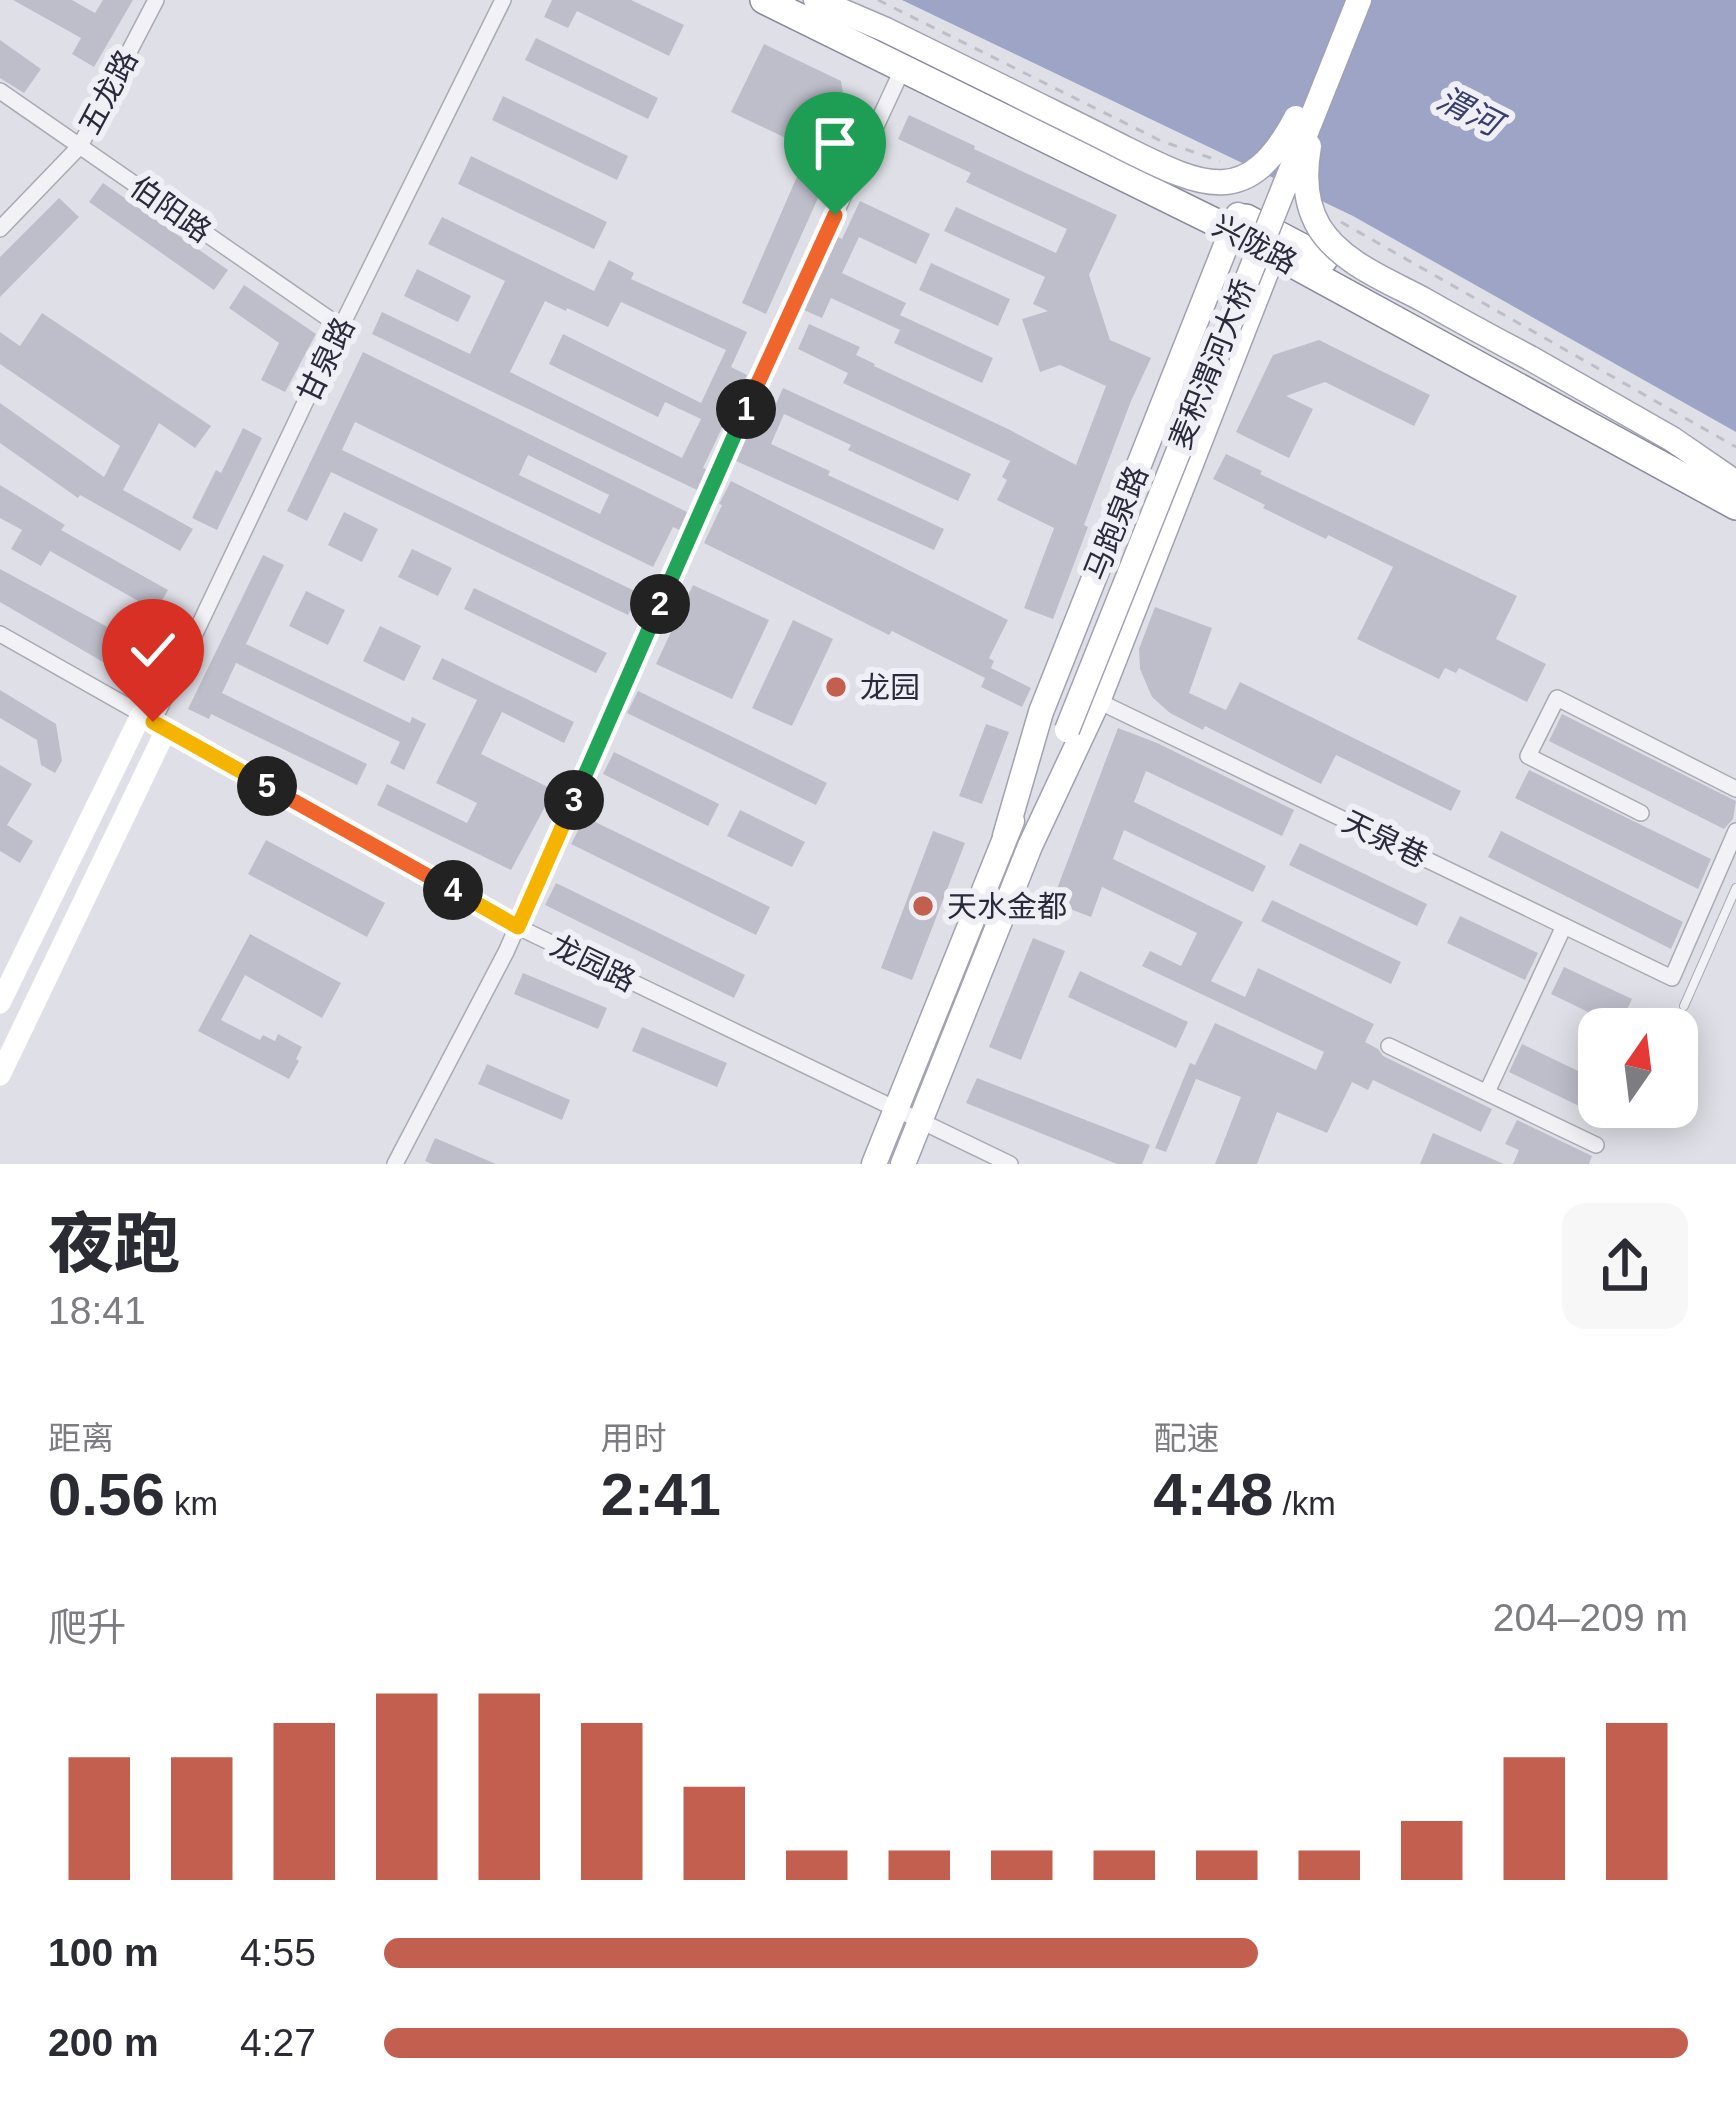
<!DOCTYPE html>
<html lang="zh">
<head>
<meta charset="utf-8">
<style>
	:root { --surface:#fff; --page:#f7f7f7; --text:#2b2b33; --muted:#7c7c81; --accent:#c35f4e }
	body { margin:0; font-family:Arial,"Noto Sans SC",sans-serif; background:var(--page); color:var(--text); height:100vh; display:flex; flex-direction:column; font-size:45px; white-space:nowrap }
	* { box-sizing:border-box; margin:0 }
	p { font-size:39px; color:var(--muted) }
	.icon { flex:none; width:66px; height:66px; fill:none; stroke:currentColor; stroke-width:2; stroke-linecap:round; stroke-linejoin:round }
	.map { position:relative; height:1164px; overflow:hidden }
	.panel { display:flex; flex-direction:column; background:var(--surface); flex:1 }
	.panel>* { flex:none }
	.needle { width:78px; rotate:14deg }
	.buttons { position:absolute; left:1578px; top:1008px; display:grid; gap:24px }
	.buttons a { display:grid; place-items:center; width:120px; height:120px; border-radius:24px; background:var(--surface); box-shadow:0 6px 30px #0003; font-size:60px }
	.pin { position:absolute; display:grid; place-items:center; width:102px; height:102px; color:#fff; margin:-123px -51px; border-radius:50% 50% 50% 0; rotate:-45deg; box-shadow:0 0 12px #0007 }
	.pin .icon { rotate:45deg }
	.km { position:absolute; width:60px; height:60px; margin:-30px; border-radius:50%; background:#222; color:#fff; font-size:33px; line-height:60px; text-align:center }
	.round { display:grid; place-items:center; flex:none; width:126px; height:126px; border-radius:24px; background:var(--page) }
	.summary { display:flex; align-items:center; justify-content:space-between; height:204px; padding:0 48px }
	h1 { font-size:66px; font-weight:800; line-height:90px }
	.figures { display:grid; grid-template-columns:repeat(3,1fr); gap:18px; height:204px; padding:12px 48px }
	.figures div { display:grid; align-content:center }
	.figures b { font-size:60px; font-weight:800 }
	.figures small { font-size:33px; font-weight:400 }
	.figures p { font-size:33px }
	.chart { height:336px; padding:24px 48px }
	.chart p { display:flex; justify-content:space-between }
	.chart svg { width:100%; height:216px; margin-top:12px; stroke:var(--accent); stroke-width:6 }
	ul { padding:0 48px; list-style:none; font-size:39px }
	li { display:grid; grid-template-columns:192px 144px 1fr; align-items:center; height:90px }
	li i { height:30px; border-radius:15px; background:var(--accent) }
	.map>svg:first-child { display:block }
</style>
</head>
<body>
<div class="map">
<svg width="1736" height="1164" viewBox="0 0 1736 1164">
	<rect width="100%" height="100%" fill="#dfe0e7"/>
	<polygon fill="#9da4c5" points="902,0 1736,0 1736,432 1353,216"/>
	<g fill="#bdbeca" fill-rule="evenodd">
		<polygon points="13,0 72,0 95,13 103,0 133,0 94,67 72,54 81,38"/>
		<polygon points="552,0 631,0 684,25 669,56 577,11 568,28 544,17"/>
		<polygon points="536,38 658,98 648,119 525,60"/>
		<polygon points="0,40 41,69 24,93 0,78"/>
		<polygon points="764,44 841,81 849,129 766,314 742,303 809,149 731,112"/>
		<polygon points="503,96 628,156 617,180 492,120"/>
		<polygon points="909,115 975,146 974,149 1117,215 1089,275 1110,340 1151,358 1131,401 1084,525 1088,527 1053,619 1024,608 1054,528 997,500 1007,480 1002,477 1010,461 843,383 848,373 798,349 809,324 860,347 856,355 875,364 874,366 1010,430 1076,465 1106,386 1060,365 1040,372 1022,319 1048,311 1033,304 1045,277 944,231 956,207 1056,253 1067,229 966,182 971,173 898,139"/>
		<polygon points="471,156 607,222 594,249 458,184"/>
		<polygon points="103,183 228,270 214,290 89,202"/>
		<polygon points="59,198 79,217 0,297 0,257"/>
		<polygon points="860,201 930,234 916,264 859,237 842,273 906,303 900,315 993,358 982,383 894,343 900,330 831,298 822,318 804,310 838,237 842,239"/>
		<path d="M442,217L594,291L609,260L634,273L631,279L747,332L731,367L747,375L703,468L706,469L697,490L372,334L382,312L470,354L505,281L428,244ZM545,301L566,311L567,308L608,327L621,302L726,350L701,403L563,334L549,364L658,417L665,402L701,419L682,458L510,372Z"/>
		<polygon points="931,263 1010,299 998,326 919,290"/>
		<polygon points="417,269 471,296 458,322 404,296"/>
		<polygon points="244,285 316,334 285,392 261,380 279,343 229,308"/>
		<polygon points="42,313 211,426 195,448 159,423 123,490 193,529 180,551 80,495 78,498 0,443 0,403 104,477 120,446 0,364 0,332 20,346"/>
		<polygon points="1319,340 1430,395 1414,426 1325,382 1286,396 1313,409 1289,458 1236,432 1273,355"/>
		<path d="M363,352L687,512L679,530L673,527L653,567L355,422L342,450L639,593L628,615L331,472L307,521L287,511ZM528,455L609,495L600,514L519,475Z"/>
		<polygon points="783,388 971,474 958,501 848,450 851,445 784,414 771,444 830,471 828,475 944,529 934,550 736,461 756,417 768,422"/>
		<polygon points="243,428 262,438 217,530 192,518 216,470 221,473"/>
		<polygon points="1226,454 1262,471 1260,474 1517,596 1496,639 1546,664 1527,702 1459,668 1456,673 1445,668 1439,679 1357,639 1393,567 1328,535 1326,539 1263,508 1265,505 1213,479"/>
		<polygon points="731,481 1008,620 989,658 994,661 991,668 1031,688 1022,707 981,687 985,678 892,631 889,635 704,543 722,505 719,504"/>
		<polygon points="0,485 65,525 61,530 168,590 156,611 50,551 41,566 11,549 22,530 0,518"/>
		<polygon points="344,512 378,529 362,562 328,545"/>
		<polygon points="412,549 452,568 438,596 398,577"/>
		<polygon points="263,555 284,565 246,644 410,723 412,717 426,724 404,770 390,763 400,742 236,663 222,693 367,764 357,785 211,714 209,719 188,709"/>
		<polygon points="0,569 139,644 122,673 0,602"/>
		<polygon points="693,585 769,620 732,699 656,664"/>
		<polygon points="474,588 607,653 596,673 464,609"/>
		<polygon points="306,591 345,610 328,645 289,626"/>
		<polygon points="1155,607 1212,628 1189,693 1226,710 1240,682 1461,791 1451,811 1336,755 1321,784 1205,726 1203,730 1170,713 1152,697 1140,669 1139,649"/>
		<polygon points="793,620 833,639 792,726 752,708"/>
		<polygon points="380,626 421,646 404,681 363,661"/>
		<polygon points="442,658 574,722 564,743 502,712 481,754 554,790 511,870 377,805 387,784 467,823 477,803 436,783 477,700 432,679"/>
		<polygon points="0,690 56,724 62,761 55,773 41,765 37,740 0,718"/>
		<polygon points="638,691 827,783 816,805 627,713"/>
		<polygon points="1562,714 1736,801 1733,819 1724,829 1549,741"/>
		<polygon points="986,724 1009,732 982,804 959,796"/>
		<polygon points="1118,728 1157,743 1294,810 1282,836 1146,771 1134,802 1266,866 1253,892 1124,830 1113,859 1243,922 1211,981 1245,997 1258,968 1374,1024 1365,1042 1378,1049 1383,1056 1492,1109 1481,1132 1373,1080 1368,1090 1352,1082 1327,1133 1277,1112 1257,1164 1215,1164 1241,1097 1196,1079 1166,1152 1155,1148 1190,1063 1195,1065 1215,1023 1316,1070 1324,1052 1142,966 1150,951 1181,966 1197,933 1102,887 1091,917 1052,902"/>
		<polygon points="614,752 719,804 708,826 603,774"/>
		<polygon points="0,765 32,784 7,825 33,841 20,863 0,851"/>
		<polygon points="1529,770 1711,859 1698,889 1515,798"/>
		<polygon points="740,810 805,842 792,867 727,836"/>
		<polygon points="585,817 770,907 756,935 571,844"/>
		<polygon points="933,831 965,843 912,980 881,968"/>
		<polygon points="1501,831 1683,922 1671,949 1488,857"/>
		<polygon points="266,840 385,903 367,937 248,874"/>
		<polygon points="1300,843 1427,904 1417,926 1289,865"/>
		<polygon points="556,883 745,975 734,998 545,905"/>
		<polygon points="1272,900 1401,962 1391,984 1261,921"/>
		<polygon points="1460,916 1538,953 1525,980 1447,943"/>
		<polygon points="250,934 341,983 322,1018 245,975 221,1020 260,1040 263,1035 275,1041 278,1034 302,1047 296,1059 299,1061 289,1079 198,1031"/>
		<polygon points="1033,938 1065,951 1021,1060 989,1047"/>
		<polygon points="1564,967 1632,999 1619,1027 1551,994"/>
		<polygon points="1080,971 1188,1022 1176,1048 1068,997"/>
		<polygon points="523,973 607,1008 598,1029 514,994"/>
		<polygon points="642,1027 727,1063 717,1087 632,1051"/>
		<polygon points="1522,1044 1599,1081 1599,1107 1614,1107 1608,1120 1509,1072"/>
		<polygon points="487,1064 570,1100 562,1120 478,1084"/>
		<polygon points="977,1078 1150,1145 1142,1164 1117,1164 966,1103"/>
		<polygon points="1517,1120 1592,1156 1589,1164 1513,1164 1519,1150 1505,1144"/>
		<polygon points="1433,1133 1504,1164 1420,1164"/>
		<polygon points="435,1138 496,1164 432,1164 425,1161"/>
	</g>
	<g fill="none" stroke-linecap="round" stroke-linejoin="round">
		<g stroke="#a8aab4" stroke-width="10">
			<polyline id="lane" points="1684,1006 1736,888"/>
		</g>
		<g stroke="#a8aab4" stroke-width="18">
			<g id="street">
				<polyline points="0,91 341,327"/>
				<polyline points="0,229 80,146 156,0"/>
				<polyline points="0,634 518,927 1010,1164"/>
				<polyline points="1098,701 1672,978 1736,831"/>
				<polyline points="153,722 341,327 503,0"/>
				<polyline points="1641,813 1528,756 1557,698 1736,789"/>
				<polyline points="1389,1046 1596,1145"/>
				<polyline points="1487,1092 1564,926"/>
				<polyline points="395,1164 506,952 766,363 903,68"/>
			</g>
		</g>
		<g stroke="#a0a1b2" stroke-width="27">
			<g id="primary">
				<polyline points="816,0 886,30 1016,94"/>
				<polyline points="1530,358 1672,439 1736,483"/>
				<polyline points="1005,836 1041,712 1238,215"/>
				<polyline points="874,1164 1012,821"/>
				<polyline points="903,1164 1030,846 1098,701 1280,237"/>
			</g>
		</g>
		<g stroke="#888a9d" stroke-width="30">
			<g id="highway">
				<polyline points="764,0 1231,230 1736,506"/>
				<polyline points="1246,218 1324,259"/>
			</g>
		</g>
		<g stroke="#bebec6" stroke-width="3" stroke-dasharray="9 9" stroke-linecap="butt">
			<polyline points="878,0 1161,141 1220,161"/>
			<polyline points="1341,222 1736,447"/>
		</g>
		<use href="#lane" stroke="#f2f2f6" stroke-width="8"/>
		<use href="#street" stroke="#f2f2f6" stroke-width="15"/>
		<g stroke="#fff" stroke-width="21">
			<polyline points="0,1003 141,715"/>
			<polyline points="0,1075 166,730"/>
		</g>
		<use href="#primary" stroke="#fff" stroke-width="24"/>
		<use href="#highway" stroke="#fff" stroke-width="27"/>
		<g stroke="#a0a1b2" stroke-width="27" stroke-linecap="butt">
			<g id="primary-bridge">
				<path d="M1016,94C1052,112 1089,130 1126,149C1204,188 1248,209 1296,118"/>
				<path d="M1309,146C1304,174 1304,202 1319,227C1341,263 1389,281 1424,300C1459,320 1494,339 1530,358"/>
				<polyline points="1067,730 1359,0"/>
			</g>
		</g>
		<use href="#primary-bridge" stroke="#fff" stroke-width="24"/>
	</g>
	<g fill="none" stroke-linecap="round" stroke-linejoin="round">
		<g stroke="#fff" stroke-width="24">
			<polyline id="split-1" points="746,409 835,215"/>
		</g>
		<g stroke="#fff" stroke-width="24">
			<polyline id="split-2" points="660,604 746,409"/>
		</g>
		<g stroke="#fff" stroke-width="24">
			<polyline id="split-3" points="574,800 660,604"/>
		</g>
		<g stroke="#fff" stroke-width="24">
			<polyline id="split-4" points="453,890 518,927 574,800"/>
		</g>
		<g stroke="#fff" stroke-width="24">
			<polyline id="split-5" points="267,786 453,890"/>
		</g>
		<g stroke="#fff" stroke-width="24">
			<polyline id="split-6" points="153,722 267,786"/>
		</g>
		<use href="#split-1" stroke="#f0652b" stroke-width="15"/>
		<use href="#split-2" stroke="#22a559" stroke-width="15"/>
		<use href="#split-3" stroke="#22a559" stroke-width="15"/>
		<use href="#split-4" stroke="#f5b400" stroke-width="15"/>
		<use href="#split-5" stroke="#f0652b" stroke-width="15"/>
		<use href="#split-6" stroke="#f5b400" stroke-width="15"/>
	</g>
	<g fill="#c35f4e" stroke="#efeff5" stroke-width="4.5">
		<circle cx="836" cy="687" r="12"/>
		<circle cx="923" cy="906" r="12"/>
	</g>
	<g text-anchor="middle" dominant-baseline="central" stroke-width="12" stroke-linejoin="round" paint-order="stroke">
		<g font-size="30" fill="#292b3d" stroke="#efeff5">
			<text transform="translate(108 92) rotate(-62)">五龙路</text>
			<text transform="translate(171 209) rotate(35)">伯阳路</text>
			<text transform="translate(1255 244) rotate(28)">兴陇路</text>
			<text transform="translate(326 360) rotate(-64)">甘泉路</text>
			<text transform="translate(1212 364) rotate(-68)">麦积渭河大桥</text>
			<text transform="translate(1116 523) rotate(-68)">马跑泉路</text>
			<text transform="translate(1385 839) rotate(26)">天泉巷</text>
			<text transform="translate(593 963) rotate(26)">龙园路</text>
		</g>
		<g font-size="30" fill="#292b3d" stroke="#efeff5" text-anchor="start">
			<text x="860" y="687">龙园</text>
			<text x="947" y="906">天水金都</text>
		</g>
		<g font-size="33" font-style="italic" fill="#373f6e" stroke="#efeff5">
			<text transform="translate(1469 111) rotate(27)">渭河</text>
		</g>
	</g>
</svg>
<div class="buttons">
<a><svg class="needle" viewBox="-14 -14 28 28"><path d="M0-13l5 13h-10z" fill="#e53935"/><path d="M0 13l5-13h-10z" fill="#7c7c81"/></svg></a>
</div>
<div class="pin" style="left:835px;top:215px;background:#1e9e55"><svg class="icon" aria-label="arrive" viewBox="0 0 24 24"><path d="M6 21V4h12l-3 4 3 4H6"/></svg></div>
<div class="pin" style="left:153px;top:722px;background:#d93025"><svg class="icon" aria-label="check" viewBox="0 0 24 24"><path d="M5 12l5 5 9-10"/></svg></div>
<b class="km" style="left:746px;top:409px">1</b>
<b class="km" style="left:660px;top:604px">2</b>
<b class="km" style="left:574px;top:800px">3</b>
<b class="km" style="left:453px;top:890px">4</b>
<b class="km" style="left:267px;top:786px">5</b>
</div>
<section class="panel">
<div class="summary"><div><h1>夜跑</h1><p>18:41</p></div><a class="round"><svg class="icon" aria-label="share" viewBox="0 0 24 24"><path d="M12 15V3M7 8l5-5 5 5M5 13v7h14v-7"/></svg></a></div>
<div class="figures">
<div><p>距离</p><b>0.56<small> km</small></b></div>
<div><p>用时</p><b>2:41</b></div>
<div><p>配速</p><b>4:48<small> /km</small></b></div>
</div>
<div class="chart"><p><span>爬升</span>204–209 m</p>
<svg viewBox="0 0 160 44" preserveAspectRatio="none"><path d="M5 44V19M15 44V19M25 44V12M35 44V6M45 44V6M55 44V12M65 44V25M75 44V38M85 44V38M95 44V38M105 44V38M115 44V38M125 44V38M135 44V32M145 44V19M155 44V12"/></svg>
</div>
<ul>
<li><b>100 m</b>4:55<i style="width:67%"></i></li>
<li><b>200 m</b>4:27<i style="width:100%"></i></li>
</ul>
</section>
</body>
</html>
